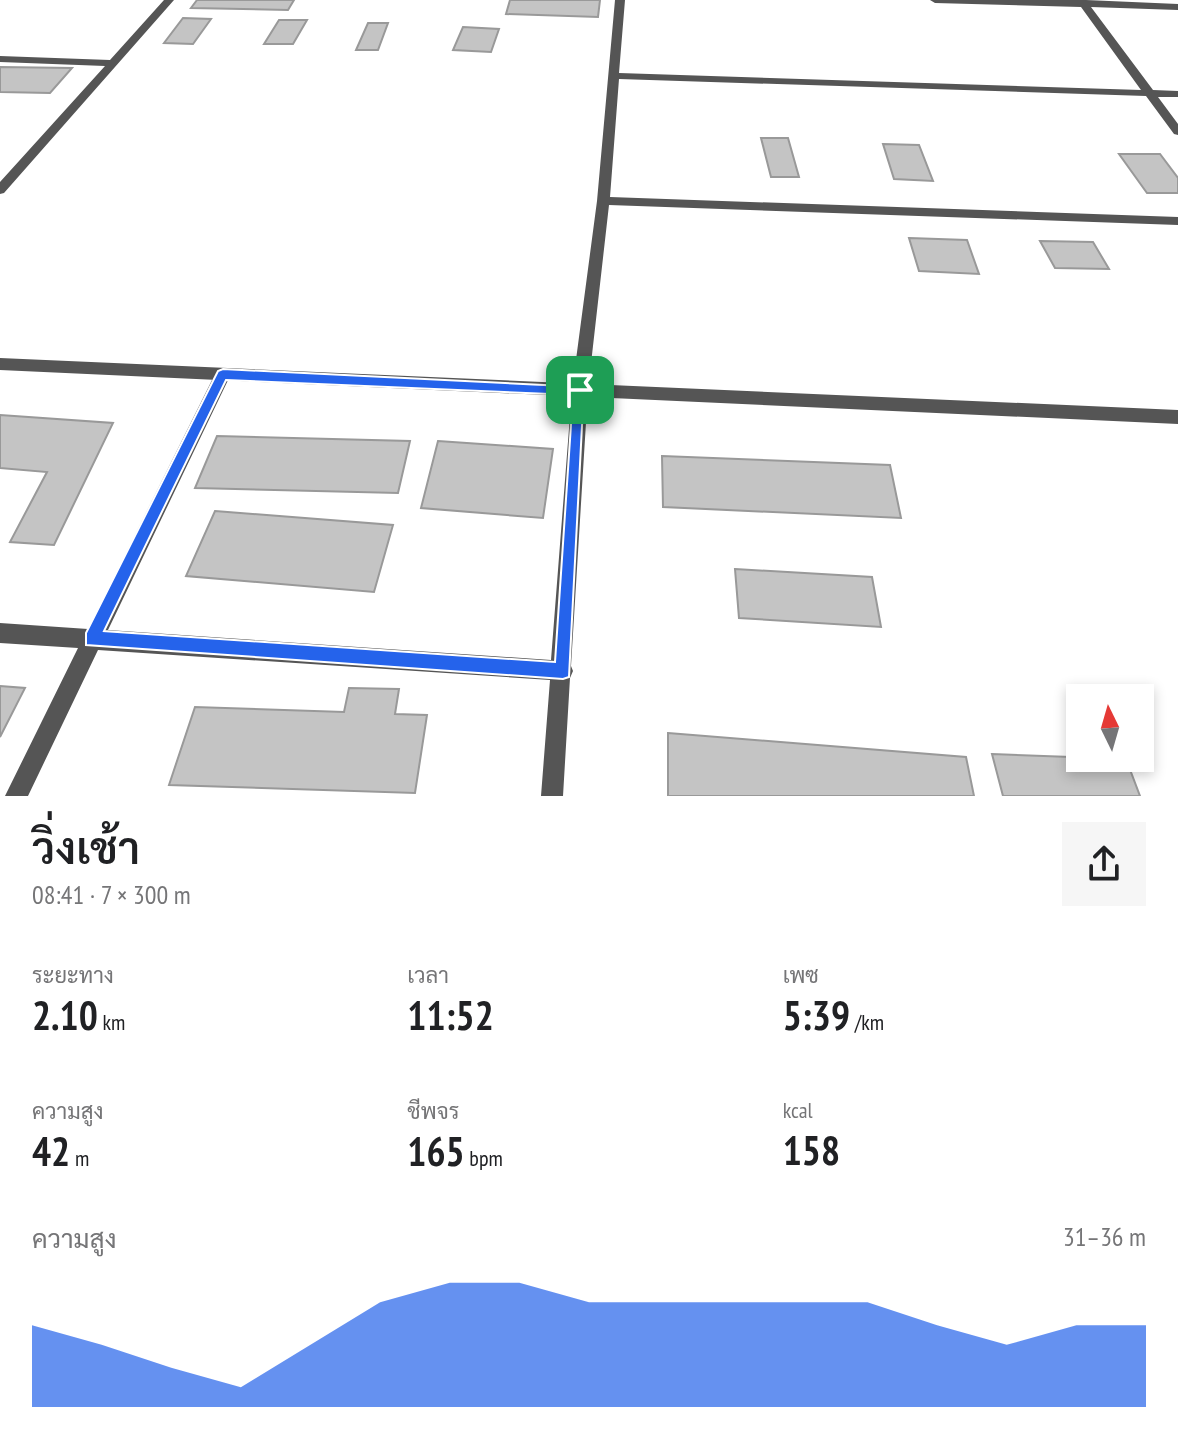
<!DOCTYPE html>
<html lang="th">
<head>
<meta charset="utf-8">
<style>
	:root { --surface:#fff; --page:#f6f6f6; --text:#202124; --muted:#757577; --accent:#2563eb }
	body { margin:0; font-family:"PT Sans Narrow",Sarabun,sans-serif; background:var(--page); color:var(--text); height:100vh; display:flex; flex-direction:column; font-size:30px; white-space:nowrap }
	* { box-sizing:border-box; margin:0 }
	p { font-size:26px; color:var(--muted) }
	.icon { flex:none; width:44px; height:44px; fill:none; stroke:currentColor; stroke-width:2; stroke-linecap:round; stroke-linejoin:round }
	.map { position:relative; height:796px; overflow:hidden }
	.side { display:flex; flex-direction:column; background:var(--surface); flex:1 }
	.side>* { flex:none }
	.needle { width:52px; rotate:355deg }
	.controls { position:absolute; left:1066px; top:684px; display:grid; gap:16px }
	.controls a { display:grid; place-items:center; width:88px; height:88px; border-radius:0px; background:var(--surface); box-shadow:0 4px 12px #0003; font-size:40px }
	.pin { position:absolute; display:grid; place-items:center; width:68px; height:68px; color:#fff; margin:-34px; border-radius:16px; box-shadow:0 4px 12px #0006 }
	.round { display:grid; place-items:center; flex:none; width:84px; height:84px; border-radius:0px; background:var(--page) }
	.headline { display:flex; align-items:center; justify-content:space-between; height:136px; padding:0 32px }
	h1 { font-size:44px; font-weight:600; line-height:60px }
	.metrics { display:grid; grid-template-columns:repeat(3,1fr); gap:12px; height:136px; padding:8px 32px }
	.metrics div { display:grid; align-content:center }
	.metrics b { font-size:40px; font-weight:600 }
	.metrics small { font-size:22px; font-weight:400 }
	.metrics p { font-size:22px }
	.chart { height:224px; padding:16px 32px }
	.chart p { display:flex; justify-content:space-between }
	.chart svg { width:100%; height:144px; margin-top:8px; fill:var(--accent); opacity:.7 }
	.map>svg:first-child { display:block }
</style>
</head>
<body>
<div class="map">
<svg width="1178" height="796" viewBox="0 0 1178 796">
	<rect width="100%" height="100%" fill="#fff"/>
	<g fill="#c4c4c4" stroke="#999" stroke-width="2">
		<polygon points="197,0 294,0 288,10 191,8"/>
		<polygon points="510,0 600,0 598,17 506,14"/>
		<polygon points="183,18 211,19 193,44 164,43"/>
		<polygon points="279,20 307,20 293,44 264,44"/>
		<polygon points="368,23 388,23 378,50 356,50"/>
		<polygon points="463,27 499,29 491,52 453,50"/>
		<polygon points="0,67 72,68 50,93 0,92"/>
		<polygon points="761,138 788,138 799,177 771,177"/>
		<polygon points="883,144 919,145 933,181 894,179"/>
		<polygon points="1119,154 1160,154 1178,178 1178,193 1147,193"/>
		<polygon points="909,238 967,240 979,274 919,271"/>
		<polygon points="1040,241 1093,242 1109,269 1055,268"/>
		<polygon points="0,415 113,423 54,545 10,542 47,472 0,468"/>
		<polygon points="217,436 410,441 398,493 195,488"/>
		<polygon points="438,441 553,449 543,518 421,508"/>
		<polygon points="662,456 890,465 901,518 663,507"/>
		<polygon points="215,511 393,525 374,592 186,576"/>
		<polygon points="735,569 872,577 881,627 739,618"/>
		<polygon points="0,686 25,688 0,737"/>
		<polygon points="349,688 399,689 395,714 427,715 415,793 169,785 195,707 344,712"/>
		<polygon points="668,733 966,757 974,796 668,796"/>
		<polygon points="992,754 1126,759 1140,796 1003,796"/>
	</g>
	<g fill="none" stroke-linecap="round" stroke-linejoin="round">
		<g fill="#555" fill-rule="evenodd">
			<polygon points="164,0 174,0 4,193 0,194 0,182 105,66 0,62 0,56 110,60"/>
			<polygon points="615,0 625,0 619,73 1141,90 1081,7 935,3 930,0 1086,0 1178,4 1178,10 1091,7 1153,90 1178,91 1178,97 1158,97 1178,124 1178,135 1174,134 1146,96 619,79 610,197 1178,217 1178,225 609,205 588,390 571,666 573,671 570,678 563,796 541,796 550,680 98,650 28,796 5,796 78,648 0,643 0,623 88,629 217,370 229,370 231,374 108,630 551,660 572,390 597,201"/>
		</g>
		<polygon fill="#555" fill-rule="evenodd" points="0,358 1178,410 1178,424 0,370"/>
	</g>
	<path fill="#2563eb" stroke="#fff" stroke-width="2" fill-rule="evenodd" d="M223,369L584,387L569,677L563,679L86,645V633L218,371ZM226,380L573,395L555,662L104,631Z"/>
</svg>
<div class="controls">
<a><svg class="needle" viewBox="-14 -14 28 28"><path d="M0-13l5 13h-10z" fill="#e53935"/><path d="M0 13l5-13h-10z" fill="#757577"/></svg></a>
</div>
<div class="pin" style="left:580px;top:390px;background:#1e9e55"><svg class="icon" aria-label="arrive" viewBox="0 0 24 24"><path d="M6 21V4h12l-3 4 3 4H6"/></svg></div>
</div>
<section class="side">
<div class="headline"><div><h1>วิ่งเช้า</h1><p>08:41 · 7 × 300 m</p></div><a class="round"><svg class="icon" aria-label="share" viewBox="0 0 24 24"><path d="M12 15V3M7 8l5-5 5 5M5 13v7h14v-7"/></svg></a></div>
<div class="metrics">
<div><p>ระยะทาง</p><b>2.10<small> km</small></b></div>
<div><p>เวลา</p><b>11:52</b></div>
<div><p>เพซ</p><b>5:39<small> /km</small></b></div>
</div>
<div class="metrics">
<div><p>ความสูง</p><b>42<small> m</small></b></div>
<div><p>ชีพจร</p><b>165<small> bpm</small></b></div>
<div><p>kcal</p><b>158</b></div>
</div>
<div class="chart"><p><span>ความสูง</span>31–36 m</p>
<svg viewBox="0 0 160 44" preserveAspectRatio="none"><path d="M0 44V19L10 25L20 32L30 38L40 25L50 12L60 6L70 6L80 12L90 12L100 12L110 12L120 12L130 19L140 25L150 19L160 19V44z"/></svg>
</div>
</section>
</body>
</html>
